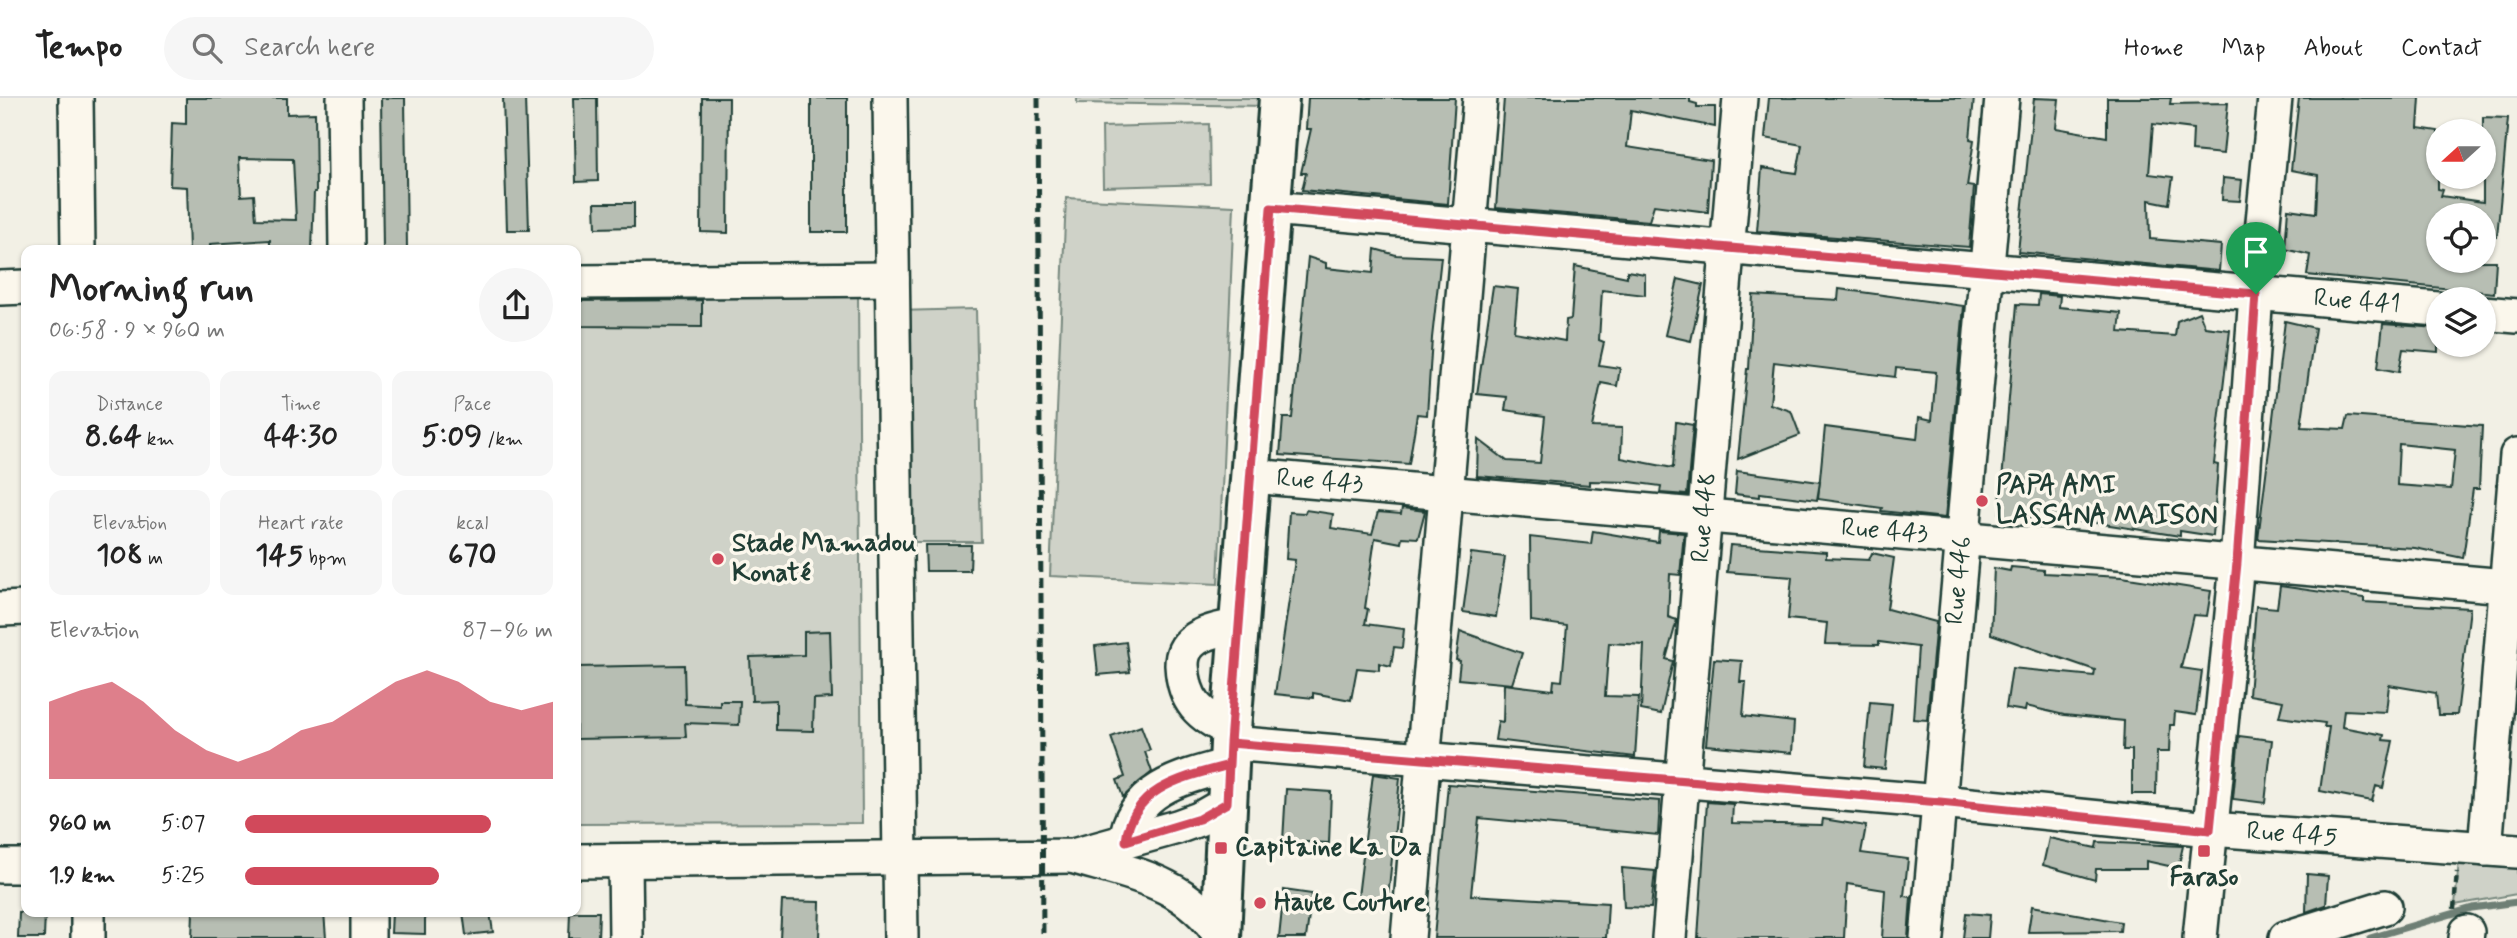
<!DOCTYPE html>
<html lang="en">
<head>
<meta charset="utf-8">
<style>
	:root { --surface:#fff; --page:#f6f6f6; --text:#222; --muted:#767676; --line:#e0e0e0; --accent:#d1495b }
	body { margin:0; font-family:Mynerve,sans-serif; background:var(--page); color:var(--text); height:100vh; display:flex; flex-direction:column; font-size:26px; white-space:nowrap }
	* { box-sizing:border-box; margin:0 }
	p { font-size:23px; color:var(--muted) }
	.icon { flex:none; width:38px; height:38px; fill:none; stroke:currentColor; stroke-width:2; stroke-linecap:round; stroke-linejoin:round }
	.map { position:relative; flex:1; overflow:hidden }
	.drawer { position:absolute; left:21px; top:147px; width:560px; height:672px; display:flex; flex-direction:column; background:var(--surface); border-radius:14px; box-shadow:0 2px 5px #0004 }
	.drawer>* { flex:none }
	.needle { width:46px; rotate:249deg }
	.fabs { position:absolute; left:2426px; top:21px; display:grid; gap:14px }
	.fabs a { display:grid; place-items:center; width:70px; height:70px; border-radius:50%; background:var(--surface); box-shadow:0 2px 5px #0004; font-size:35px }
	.pin { position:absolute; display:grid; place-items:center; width:60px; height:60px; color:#fff; margin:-72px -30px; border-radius:50% 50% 50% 0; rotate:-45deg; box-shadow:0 0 7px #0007 }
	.pin .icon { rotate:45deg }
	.round { display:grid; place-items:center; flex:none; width:74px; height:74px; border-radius:37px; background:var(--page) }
	.overview { display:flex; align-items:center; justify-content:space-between; height:119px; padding:0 28px }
	h1 { font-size:38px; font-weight:800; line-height:52px }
	.metrics { display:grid; grid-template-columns:repeat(3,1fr); gap:10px; height:119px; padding:7px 28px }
	.metrics div { display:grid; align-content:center; border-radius:14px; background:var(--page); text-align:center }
	.metrics b { font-size:30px; font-weight:800 }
	.metrics small { font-size:19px; font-weight:400 }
	.metrics p { font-size:19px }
	.chart { height:196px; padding:14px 28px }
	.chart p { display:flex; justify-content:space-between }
	.chart svg { width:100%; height:126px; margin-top:7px; fill:var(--accent); opacity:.7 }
	ul { padding:0 28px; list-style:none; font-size:23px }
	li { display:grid; grid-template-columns:112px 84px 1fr; align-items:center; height:52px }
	li i { height:18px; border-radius:9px; background:var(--accent) }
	header { display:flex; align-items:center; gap:42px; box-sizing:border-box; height:98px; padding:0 35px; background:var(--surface); border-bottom:2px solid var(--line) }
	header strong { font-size:33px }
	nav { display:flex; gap:38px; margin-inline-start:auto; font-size:24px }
	.search { width:490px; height:63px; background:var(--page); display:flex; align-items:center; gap:18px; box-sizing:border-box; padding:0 24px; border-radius:38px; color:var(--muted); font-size:26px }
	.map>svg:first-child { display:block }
</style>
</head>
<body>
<header>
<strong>Tempo</strong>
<div class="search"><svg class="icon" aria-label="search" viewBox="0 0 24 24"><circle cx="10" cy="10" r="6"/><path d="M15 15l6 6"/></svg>Search here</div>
<nav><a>Home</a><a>Map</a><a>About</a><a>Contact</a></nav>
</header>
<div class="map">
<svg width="2517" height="840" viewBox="0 0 2517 840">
	<rect width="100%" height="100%" fill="#f2f0e5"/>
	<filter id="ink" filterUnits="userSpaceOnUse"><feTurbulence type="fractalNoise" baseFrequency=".0143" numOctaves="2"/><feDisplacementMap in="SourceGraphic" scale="14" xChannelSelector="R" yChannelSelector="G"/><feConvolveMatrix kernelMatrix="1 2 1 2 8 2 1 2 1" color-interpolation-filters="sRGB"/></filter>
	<g filter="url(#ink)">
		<g fill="#cfd2c8" stroke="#77887e" stroke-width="2">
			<polygon points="1077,0 1266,0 1266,8 1077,5"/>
			<polygon points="1209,26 1210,86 1103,89 1102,29"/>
			<polygon points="1066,100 1234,108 1218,486 1050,478"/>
			<polygon points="858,196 862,725 576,726 576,197"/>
			<polygon points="976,211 981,444 902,444 896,213"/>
			<polygon points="2459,762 2517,765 2517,796 2455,807"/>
		</g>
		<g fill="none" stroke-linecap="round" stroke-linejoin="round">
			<polyline stroke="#6e7f75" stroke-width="7" points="2370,840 2472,810 2517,804"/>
		</g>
		<g fill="#b7beb3" stroke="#1f3d34" stroke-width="2" fill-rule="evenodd">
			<path d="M186,0H287V16L315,15L316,94H314L312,152L270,150V142L210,146V152H189L187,89L170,88L172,25L186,26ZM239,60L293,61L296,122L256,121L254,97L241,98Z"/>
			<polygon points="381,0 405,0 407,151 383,151"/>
			<polygon points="503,0 525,0 529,132 507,132"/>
			<polygon points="574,0 597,0 598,83 576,84"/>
			<polygon points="702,0 729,0 728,135 701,134"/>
			<rect x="811" y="0" width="36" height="134"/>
			<polygon points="1308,0 1455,0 1448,106 1302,92 1306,75 1301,75 1311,31 1306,31"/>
			<polygon points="1504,0 1690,0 1690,4 1697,6 1697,9 1715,9 1715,29 1631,12 1627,49 1711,62 1708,114 1654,107 1649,123 1496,110"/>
			<polygon points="1769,0 1974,0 1970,41 1974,42 1967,88 1974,89 1969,149 1757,133 1762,70 1797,75 1802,47 1765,40"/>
			<polygon points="2034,0 2059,1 2056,30 2107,39 2107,0 2171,0 2170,6 2228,5 2223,56 2192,53 2193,31 2153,26 2149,76 2173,79 2169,106 2149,102 2150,141 2221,147 2219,173 2018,154"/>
			<polygon points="2299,0 2420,0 2418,30 2438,33 2438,91 2443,92 2441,98 2483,104 2483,19 2508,20 2497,139 2483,139 2483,117 2438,117 2438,163 2496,163 2494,195 2307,177 2310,157 2285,151 2288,111 2316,115 2318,77 2291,72"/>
			<polygon points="2223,80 2242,82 2240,103 2222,102"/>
			<polygon points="595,105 634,105 634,129 596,130"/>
			<polygon points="1375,151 1396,157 1441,159 1432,240 1427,317 1417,316 1409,366 1280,357 1283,320 1292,320 1308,159 1326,165 1326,170 1373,175"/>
			<polygon points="1575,168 1627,179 1627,173 1645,176 1645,197 1602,192 1599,242 1604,244 1599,267 1620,270 1617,288 1601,285 1592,329 1622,330 1621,360 1673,370 1676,324 1693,327 1687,397 1660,395 1661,388 1630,384 1590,383 1590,387 1477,378 1478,341 1507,363 1540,365 1545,318 1505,312 1507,299 1477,296 1493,188 1518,191 1514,234 1565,243 1566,222 1571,221"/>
			<polygon points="1678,181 1703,187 1691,243 1665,237"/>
			<polygon points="1839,191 1964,208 1945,420 1881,413 1882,410 1818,401 1825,329 1917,341 1919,319 1932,322 1936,274 1896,270 1895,279 1774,264 1770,306 1791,313 1800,337 1738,361 1747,271 1749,271 1753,197 1838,202"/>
			<polygon points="2039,196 2060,198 2059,209 2121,215 2119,234 2175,238 2177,223 2199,214 2205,229 2230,232 2214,366 2218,367 2213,438 2180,433 2180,438 2097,425 1999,418 2017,206 2038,207"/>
			<polygon points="702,202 702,229 576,228 576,203"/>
			<path d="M2285,223L2315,230L2301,329L2345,331L2348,318L2482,328L2479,391H2473L2463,460L2415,450L2258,441ZM2399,346L2455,352L2451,391L2397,387Z"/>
			<polygon points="2383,226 2438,230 2438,254 2403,251 2399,274 2378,270"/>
			<polygon points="1737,373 1820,384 1817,402 1760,395 1760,399 1735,396"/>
			<polygon points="1402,410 1425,413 1418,440 1402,439 1401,445 1375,440 1365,510 1368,511 1365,526 1404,531 1402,550 1394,549 1391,568 1379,565 1379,572 1357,570 1351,602 1313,595 1313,600 1275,596 1295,462 1286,461 1289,414 1305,415 1306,412 1333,416 1331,430 1372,436 1378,414 1401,416"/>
			<polygon points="1593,433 1658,444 1659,433 1684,435 1680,477 1670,476 1668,519 1677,522 1666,561 1673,563 1661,616 1641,612 1644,547 1609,545 1605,598 1639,599 1635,659 1495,642 1498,623 1503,624 1504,586 1553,592 1554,582 1562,583 1567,528 1531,523 1530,439 1591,446"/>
			<polygon points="925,447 971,447 970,473 926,473"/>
			<polygon points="1730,447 1826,454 1826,460 1869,462 1872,455 1894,460 1887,511 1936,524 1927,622 1913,621 1918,549 1879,544 1879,547 1825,546 1827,525 1788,521 1792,479 1727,474"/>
			<polygon points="1471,455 1505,459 1496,519 1463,514"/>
			<polygon points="2011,469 2044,472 2044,475 2122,479 2211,493 2207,518 2193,517 2181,570 2202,573 2196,617 2175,614 2174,627 2170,627 2169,654 2157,654 2156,696 2132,696 2132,652 2123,652 2124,623 2064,617 2026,608 2025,613 2006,610 2012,570 2094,578 2095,572 1991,536 1994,470 2010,473"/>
			<polygon points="2280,488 2364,500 2364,504 2470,510 2457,617 2438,617 2436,595 2389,587 2386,614 2344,612 2342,629 2384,637 2383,642 2393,643 2383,690 2376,688 2372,703 2320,693 2329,629 2324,629 2325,625 2279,619 2283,603 2249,597 2256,508 2277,510"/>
			<polygon points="830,533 832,600 814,601 813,633 776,632 776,602 752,603 750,559 804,557 804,534"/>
			<polygon points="1460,533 1522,555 1512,586 1458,581 1460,563 1456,562"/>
			<polygon points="1126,544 1130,574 1098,577 1095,548"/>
			<polygon points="1714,561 1742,563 1740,584 1746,584 1743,618 1794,624 1792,655 1706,647"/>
			<polygon points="684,567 685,606 720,608 720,603 740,603 739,627 685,625 686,639 576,641 576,569"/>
			<polygon points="1870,604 1892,606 1885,671 1864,669"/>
			<polygon points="1141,628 1150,652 1145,654 1152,674 1123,699 1117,682 1125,679 1111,639"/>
			<polygon points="2239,638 2272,642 2265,705 2233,701"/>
			<polygon points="1373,676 1400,680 1387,810 1357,807"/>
			<polygon points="1448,686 1660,703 1658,737 1479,720 1471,797 1608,805 1606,840 1434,840"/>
			<polygon points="1286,691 1331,694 1329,745 1283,743"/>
			<polygon points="1707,704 1733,706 1732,725 1822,727 1823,721 1866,728 1861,755 1908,761 1904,798 1911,799 1908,840 1882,840 1885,792 1847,786 1844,840 1698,840"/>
			<polygon points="2049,740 2096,750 2097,744 2183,748 2178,770 2146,763 2146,771 2096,771 2095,782 2043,767"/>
			<polygon points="1622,770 1655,773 1651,810 1624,809"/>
			<polygon points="2307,776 2328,778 2326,807 2306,814"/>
			<polygon points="1284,792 1312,796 1306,840 1279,840"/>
			<polygon points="782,803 820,804 819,840 780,840"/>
			<polygon points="2032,808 2121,824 2120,833 2028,834"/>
			<polygon points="19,814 45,814 44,840 18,840"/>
			<polygon points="193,814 324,814 326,840 192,840"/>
			<polygon points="392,814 425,814 425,836 391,835"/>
			<polygon points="463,814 490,814 493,834 466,837"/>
			<polygon points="570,814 599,814 598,840 569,840"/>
			<polygon points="1966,815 1990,817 1988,840 1963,840"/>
		</g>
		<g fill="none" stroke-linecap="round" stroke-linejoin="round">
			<g stroke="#1f3d34" stroke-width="38">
				<g id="minor">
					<polyline points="76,0 78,152"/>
					<polyline points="344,0 346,152"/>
					<polyline points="890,0 901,840"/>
					<path id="s1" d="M1271,110L2438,211"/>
					<polyline points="576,184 892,181"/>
					<polyline points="0,190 26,189"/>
					<polyline points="2483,215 2517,218"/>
					<path id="s2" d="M1252,378L2517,489"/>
					<polyline points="0,511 26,510"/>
					<path d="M1231,633C1199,616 1184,605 1182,567C1182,558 1185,549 1193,543C1205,533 1224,531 1240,527"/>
					<path id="s3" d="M1230,645L1940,704L2210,731L2517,753"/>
					<path d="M1126,743C1132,690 1184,679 1229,667"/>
					<polyline points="2485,751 2517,357"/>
					<path d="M1075,759C1133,776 1186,784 1221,838"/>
					<polyline points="576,763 1073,758 1177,729 1199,721 1227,705"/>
					<polyline points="625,763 626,840"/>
					<polyline points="0,768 26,768"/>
					<polyline points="88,814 88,840"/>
					<polyline points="368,814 368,840"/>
					<polyline points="1408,840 1480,0"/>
					<path id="s4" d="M1669,840L1740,0"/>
					<path id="s5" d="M1927,840L2002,0"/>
					<polyline points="2200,840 2237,465 2256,196 2275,0"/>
					<polyline points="2286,840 2385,809"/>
					<polyline points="2466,840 2467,834"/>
				</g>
			</g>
			<g stroke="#1f3d34" stroke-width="44">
				<polyline id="major" points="1221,840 1230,645 1279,0"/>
			</g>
			<polyline stroke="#1f3d34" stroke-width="4.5" stroke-dasharray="7 5" stroke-linecap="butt" points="2454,811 2457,774"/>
			<use href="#minor" stroke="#fbf7ec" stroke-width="33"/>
			<use href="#major" stroke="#fbf7ec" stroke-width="38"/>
			<polyline stroke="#1f3d34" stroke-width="5" stroke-dasharray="10 5" stroke-linecap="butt" points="1038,0 1043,840"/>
		</g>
	</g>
	<g fill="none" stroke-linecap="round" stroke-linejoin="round" filter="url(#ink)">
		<g stroke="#fff" stroke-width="14">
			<path id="route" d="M2256,196L1271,110L1230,645L1229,667C1184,679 1132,689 1126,743L1199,721L1227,705L1230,645L1940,704L2210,732L2237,465L2256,196"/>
		</g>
		<use href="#route" stroke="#d1495b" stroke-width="9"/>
	</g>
	<g fill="#d1495b" stroke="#fbf7ec" stroke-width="2.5">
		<circle cx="1982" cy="403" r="7"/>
		<circle cx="718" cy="461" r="7"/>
		<rect x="1214" y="743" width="14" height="14" rx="3.5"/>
		<rect x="2197" y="746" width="14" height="14" rx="3.5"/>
		<circle cx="1260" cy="805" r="7"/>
	</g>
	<g text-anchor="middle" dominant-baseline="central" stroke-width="7" stroke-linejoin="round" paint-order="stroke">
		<g font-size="26" fill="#1f3d34" stroke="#fbf7ec">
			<text stroke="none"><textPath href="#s1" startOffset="1090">Rue 441</textPath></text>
			<text stroke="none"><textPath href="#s2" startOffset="68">Rue 443</textPath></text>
			<text stroke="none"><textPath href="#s4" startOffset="422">Rue 448</textPath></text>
			<text stroke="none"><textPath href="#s2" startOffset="635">Rue 443</textPath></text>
			<text stroke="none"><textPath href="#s5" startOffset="359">Rue 446</textPath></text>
			<text stroke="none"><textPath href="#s3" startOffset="1066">Rue 445</textPath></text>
		</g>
		<g font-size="26" font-weight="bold" fill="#1f3d34" stroke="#fbf7ec" text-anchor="start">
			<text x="1996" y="388">PAPA AMI<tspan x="1996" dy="30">LASSANA MAISON</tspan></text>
			<text x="732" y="446">Stade Mamadou<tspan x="732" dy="30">Konaté</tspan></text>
			<text x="1235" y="750">Capitaine Ka Da</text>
			<text x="2204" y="780" text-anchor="middle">Faraso</text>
			<text x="1274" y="805">Haute Couture</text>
		</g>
	</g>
</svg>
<div class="fabs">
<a><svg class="needle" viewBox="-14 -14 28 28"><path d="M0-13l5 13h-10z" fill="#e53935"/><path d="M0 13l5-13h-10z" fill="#767676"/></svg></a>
<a><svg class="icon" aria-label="locate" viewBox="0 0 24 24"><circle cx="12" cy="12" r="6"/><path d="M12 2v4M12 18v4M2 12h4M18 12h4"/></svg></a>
<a><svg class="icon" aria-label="layers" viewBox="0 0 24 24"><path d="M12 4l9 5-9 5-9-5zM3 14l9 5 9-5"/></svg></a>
</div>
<div class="pin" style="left:2256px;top:196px;background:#1e9e55"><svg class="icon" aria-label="arrive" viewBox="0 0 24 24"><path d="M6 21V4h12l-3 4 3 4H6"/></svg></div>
<section class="drawer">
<div class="overview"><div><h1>Morning run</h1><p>06:58 · 9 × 960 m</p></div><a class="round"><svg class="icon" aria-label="share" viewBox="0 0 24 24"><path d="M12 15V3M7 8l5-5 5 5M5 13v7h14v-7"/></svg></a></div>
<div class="metrics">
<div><p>Distance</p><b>8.64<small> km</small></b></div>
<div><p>Time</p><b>44:30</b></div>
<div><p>Pace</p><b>5:09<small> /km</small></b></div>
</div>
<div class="metrics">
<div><p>Elevation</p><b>108<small> m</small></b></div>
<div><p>Heart rate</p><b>145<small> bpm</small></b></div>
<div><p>kcal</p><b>670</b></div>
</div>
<div class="chart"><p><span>Elevation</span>87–96 m</p>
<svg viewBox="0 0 160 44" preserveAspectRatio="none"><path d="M0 44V17L10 13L20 10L30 17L40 27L50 34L60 38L70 34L80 27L90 24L100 17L110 10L120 6L130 10L140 17L150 20L160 17V44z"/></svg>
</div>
<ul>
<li><b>960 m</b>5:07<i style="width:80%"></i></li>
<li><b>1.9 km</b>5:25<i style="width:63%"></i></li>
</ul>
</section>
</div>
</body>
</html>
